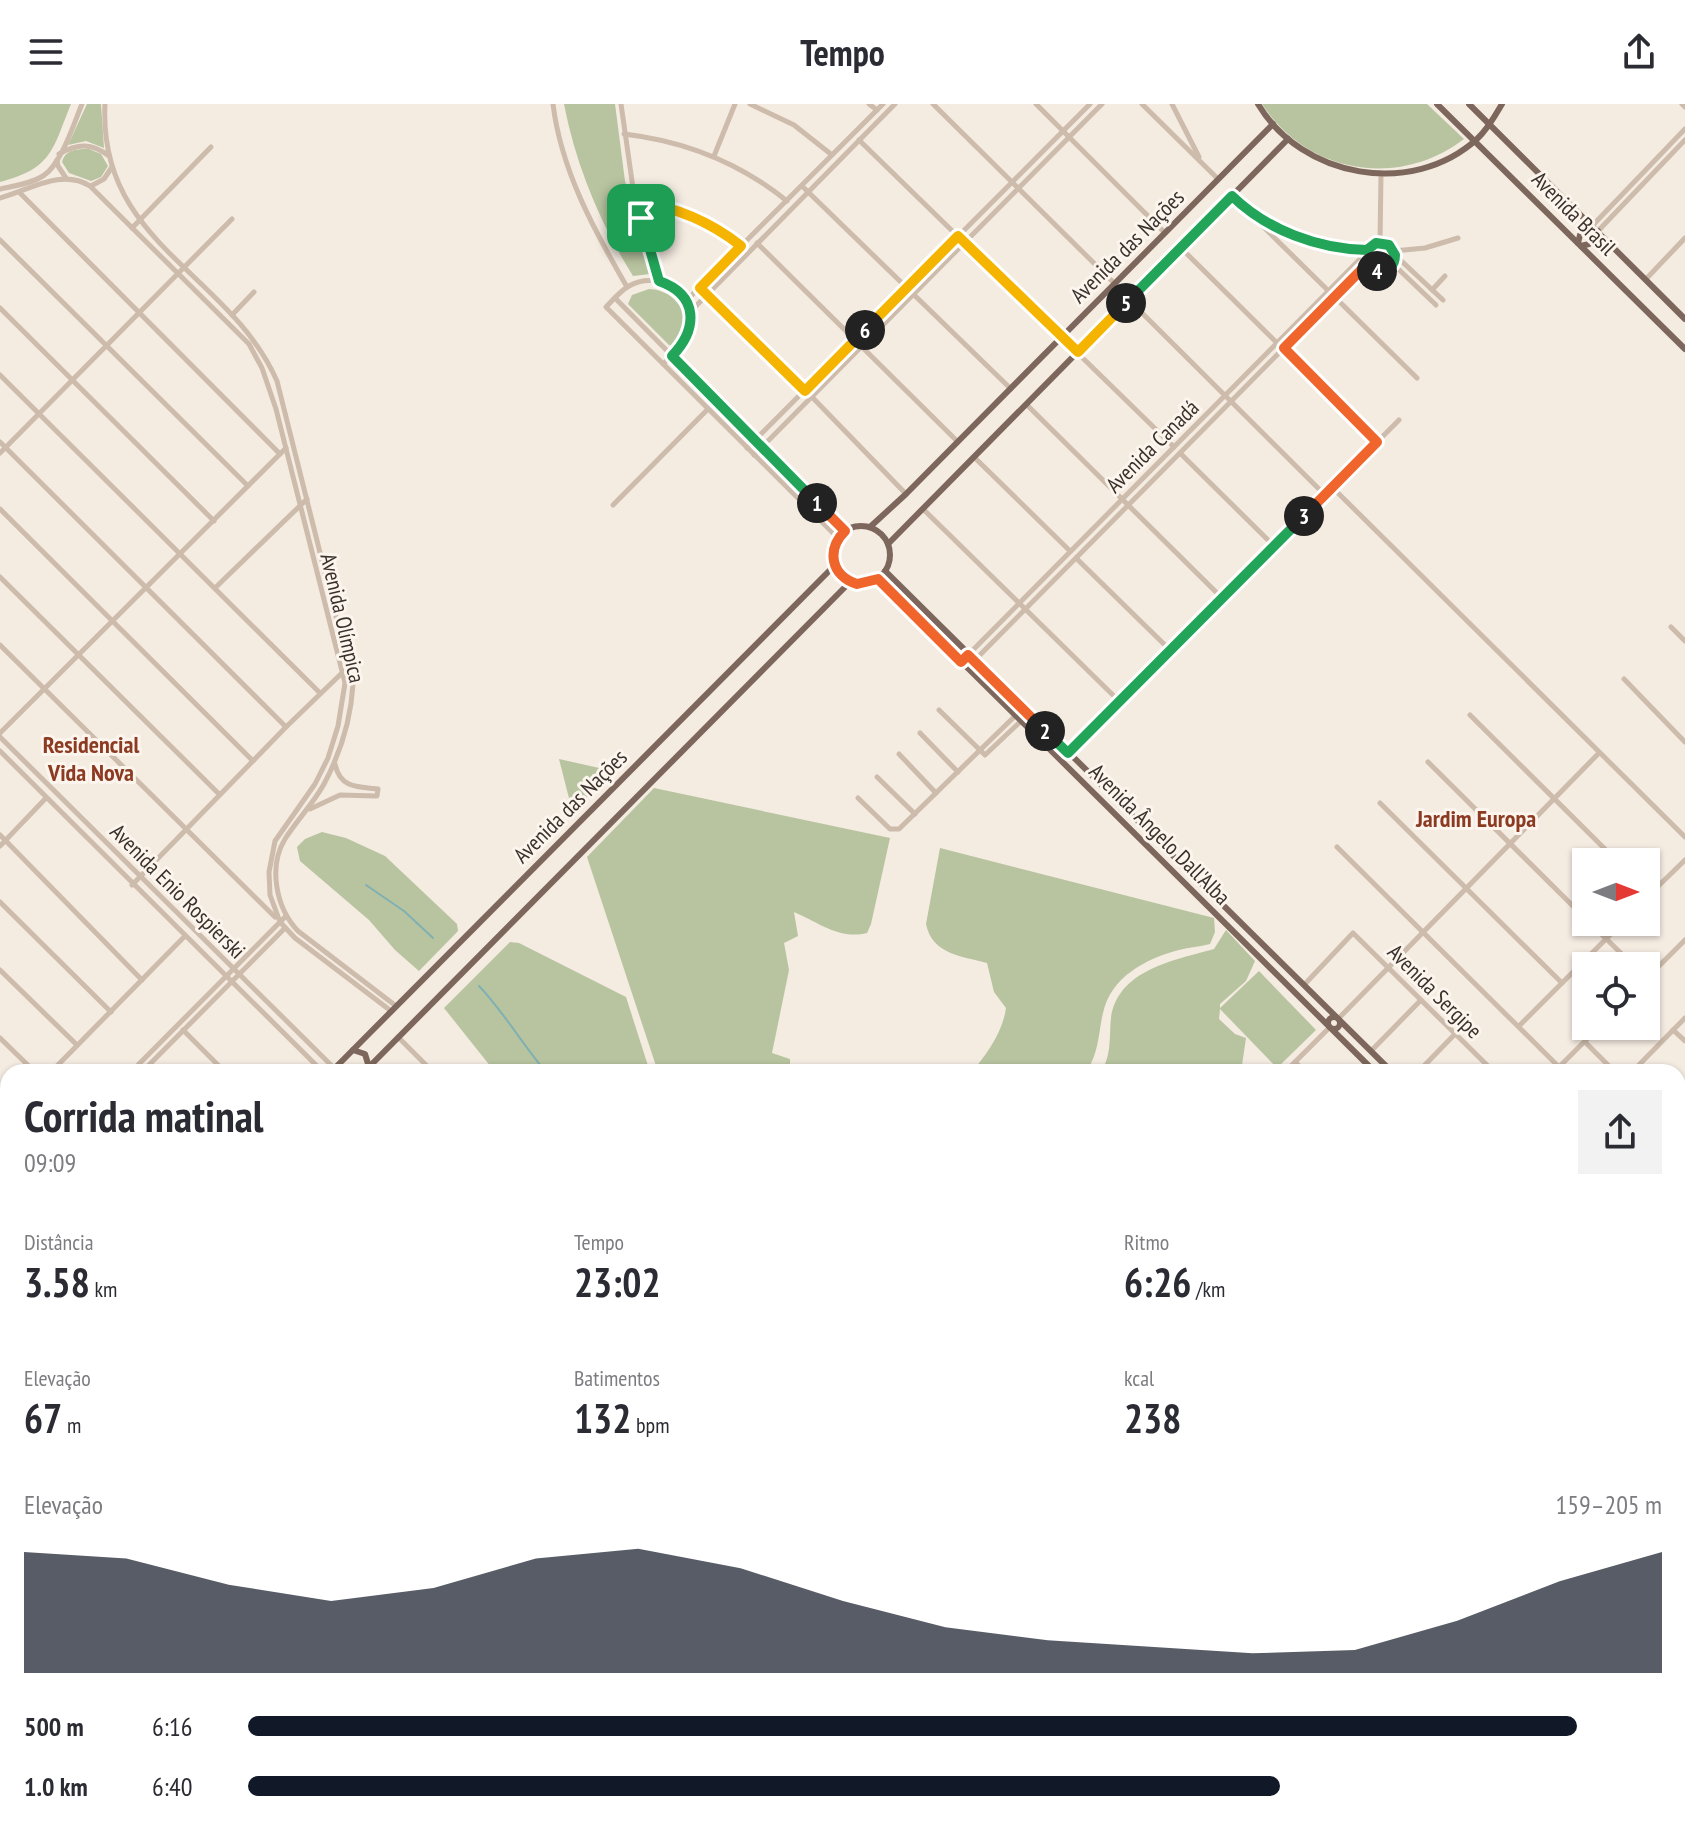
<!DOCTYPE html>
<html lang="pt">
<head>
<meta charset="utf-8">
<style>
	:root { --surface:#fff; --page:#f2f2f3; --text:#2b2b33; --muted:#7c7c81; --accent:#111827 }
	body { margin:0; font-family:"PT Sans Narrow",sans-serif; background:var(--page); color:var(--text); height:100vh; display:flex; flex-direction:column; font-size:30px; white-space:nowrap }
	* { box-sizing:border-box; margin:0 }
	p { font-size:26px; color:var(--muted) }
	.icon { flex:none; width:44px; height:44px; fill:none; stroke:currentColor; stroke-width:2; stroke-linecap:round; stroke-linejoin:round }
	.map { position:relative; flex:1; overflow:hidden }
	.side { position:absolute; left:0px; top:960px; width:1686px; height:768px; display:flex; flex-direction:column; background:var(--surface); border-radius:24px 24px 0 0; box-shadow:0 2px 6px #0004 }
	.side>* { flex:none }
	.needle { width:52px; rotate:90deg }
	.buttons { position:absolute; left:1572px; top:744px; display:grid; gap:16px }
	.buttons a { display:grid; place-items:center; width:88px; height:88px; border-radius:0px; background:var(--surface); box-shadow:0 2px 6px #0004; font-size:40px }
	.pin { position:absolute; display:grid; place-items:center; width:68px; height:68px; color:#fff; margin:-34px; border-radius:16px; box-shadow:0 4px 12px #0006 }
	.km { position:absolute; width:40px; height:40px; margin:-20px; border-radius:50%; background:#222; color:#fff; font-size:22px; line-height:40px; text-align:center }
	.round { display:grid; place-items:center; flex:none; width:84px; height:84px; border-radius:0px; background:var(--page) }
	.head { display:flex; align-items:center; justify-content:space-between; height:136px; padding:0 24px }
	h1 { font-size:44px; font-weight:600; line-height:60px }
	.stats { display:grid; grid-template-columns:repeat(3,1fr); gap:12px; height:136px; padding:8px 24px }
	.stats div { display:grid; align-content:center }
	.stats b { font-size:40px; font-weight:600 }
	.stats small { font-size:22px; font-weight:400 }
	.stats p { font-size:22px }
	.chart { height:224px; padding:16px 24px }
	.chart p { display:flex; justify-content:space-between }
	.chart svg { width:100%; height:144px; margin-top:8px; fill:var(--accent); opacity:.7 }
	ul { padding:0 24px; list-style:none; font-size:26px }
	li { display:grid; grid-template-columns:128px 96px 1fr; align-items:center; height:60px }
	li i { height:20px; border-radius:10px; background:var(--accent) }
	header { display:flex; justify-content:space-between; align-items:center; height:104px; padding:0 24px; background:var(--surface); font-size:36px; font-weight:600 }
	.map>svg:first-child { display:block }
</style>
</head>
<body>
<header><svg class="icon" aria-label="menu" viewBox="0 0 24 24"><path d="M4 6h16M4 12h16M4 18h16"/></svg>Tempo<svg class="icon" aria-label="share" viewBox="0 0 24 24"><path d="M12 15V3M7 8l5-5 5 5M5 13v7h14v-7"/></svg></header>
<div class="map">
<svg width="1685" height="1728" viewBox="0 0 1685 1728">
	<rect width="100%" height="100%" fill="#f4ebe1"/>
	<g fill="#b8c4a0">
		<path d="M0,0H71C52,46 53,64 0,78Z"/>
		<polygon points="87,0 101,0 104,44 86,37 68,41"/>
		<path d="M564,0H615L625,77L652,166L650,170L633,172C600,119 576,62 564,0Z"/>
		<path d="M1262,0H1427L1464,35C1399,85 1307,70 1262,0Z"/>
		<path d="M89,45L101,50L108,62L101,73L91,77L69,69L62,58C65,45 78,45 89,45Z"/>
		<path d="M649,185C679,186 697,219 674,242L669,241L628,200L632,191Z"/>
		<polygon points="559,655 617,668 572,706"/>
		<path d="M654,684L890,734L871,820L867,829C839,836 818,818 794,808L798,832L784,839L789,866L772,949L790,955V968H658L587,753Z"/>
		<polygon points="322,728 346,734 385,752 457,820 458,827 419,867 395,846 369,816 300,757 297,743 305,735"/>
		<path d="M940,744L1214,814L1215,828L1210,840C1200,843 1189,843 1179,846C1145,855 1111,873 1103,909C1098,931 1099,949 1086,968H972C986,951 1003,928 1006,904L994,888L987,859C961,852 932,850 926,820Z"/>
		<path d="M1226,826L1255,857L1246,877L1220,900V904L1259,867L1316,926L1277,964L1220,905L1219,915L1235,930L1246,934L1241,968H1101C1112,950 1109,933 1111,914C1118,865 1176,856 1214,845Z"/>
		<polygon points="510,838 519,839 626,893 650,968 495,968 444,904"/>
		<polygon points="8,1644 8,1720 120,1720 126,1728 0,1728 0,1646"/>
		<polygon points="672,1720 882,1720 882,1728 673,1728"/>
	</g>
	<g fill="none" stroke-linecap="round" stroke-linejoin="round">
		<g stroke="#7fb0b2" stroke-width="2">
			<polyline points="366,781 404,807 433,834"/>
			<path d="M479,882C504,908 522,940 546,968"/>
			<polyline points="866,1720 866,1728"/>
		</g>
		<g stroke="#cdbbac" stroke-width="5">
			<path d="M105,0C98,140 229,168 277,277L353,580C351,616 341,648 324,680C313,700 297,716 285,735C268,763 276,804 298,827L396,902"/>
			<path d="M553,0C561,66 594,126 627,183"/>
			<polyline points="621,0 633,84 659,177"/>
			<polyline points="750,0 794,21 832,51"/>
			<polyline points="869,0 877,6"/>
			<polyline points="933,0 1115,180"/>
			<polyline points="1036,0 1165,129"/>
			<polyline points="1142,0 1218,75"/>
			<polyline points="1172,0 1199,53"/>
			<polyline points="1682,0 1685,3"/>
			<path d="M624,30C684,37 740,59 787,97"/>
			<polyline points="859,36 1174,343"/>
			<path d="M59,50C78,39 92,39 109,52"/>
			<polyline points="714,52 735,0"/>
			<polyline points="57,56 58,62 66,74"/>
			<polyline points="91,82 104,75 112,63"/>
			<polyline points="802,82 1011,285"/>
			<path d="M0,85C14,82 30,80 43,72C61,61 74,19 82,0"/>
			<polyline points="20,89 280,350"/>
			<polyline points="1232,92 1417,274"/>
			<path d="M0,94C30,86 61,64 90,82L249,240L262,264L276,305L345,579L338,622L328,654L315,680L275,737L269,768L270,791L280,818L295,834L391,907"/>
			<path d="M636,97C675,103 710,118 741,142"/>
			<polyline points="1255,111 1308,137 1367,146"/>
			<polyline points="1592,122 1685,25"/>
			<polyline points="132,124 211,43"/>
			<polyline points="1598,127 1685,36"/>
			<polyline points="0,136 248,382"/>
			<polyline points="1380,138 1381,70"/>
			<circle cx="1380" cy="153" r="15"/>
			<polyline points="757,139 958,338"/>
			<polyline points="1181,144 1277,239"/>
			<polyline points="1394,147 1425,144 1458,134"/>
			<polyline points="1395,151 1443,196"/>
			<polyline points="1393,160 1436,201"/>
			<polyline points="1646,175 1685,134"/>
			<polyline points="700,184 812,293 906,390"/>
			<polyline points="1432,186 1445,172"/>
			<polyline points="615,194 845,427"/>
			<polyline points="1129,196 1325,391"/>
			<polyline points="686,197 883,0"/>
			<polyline points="0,204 214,417"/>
			<polyline points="691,207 895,0"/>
			<polyline points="232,211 254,188"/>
			<polyline points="1284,244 1377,338"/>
			<path d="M663,260C674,250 686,240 690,225C699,190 659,165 629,182C620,187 613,196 606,203L838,434"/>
			<polyline points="0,271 320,589"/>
			<polyline points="1026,300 1222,494"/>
			<polyline points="0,338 286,623"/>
			<polyline points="747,344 1090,0"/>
			<polyline points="0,349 232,115"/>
			<polyline points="1180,349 1274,442"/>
			<polyline points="754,351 1102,0"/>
			<polyline points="974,353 1070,447"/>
			<polyline points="1332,383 1685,733"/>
			<polyline points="613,401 708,305"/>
			<polyline points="0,405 253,657"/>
			<polyline points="923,405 1119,597"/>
			<polyline points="1076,454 1170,546"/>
			<polyline points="0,473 219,690"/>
			<polyline points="215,484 307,395"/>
			<polyline points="1671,523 1685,537"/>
			<polyline points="0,541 275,813"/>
			<polyline points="961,558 1366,149"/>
			<polyline points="967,564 1367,160"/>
			<polyline points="1624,575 1685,638"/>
			<polyline points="939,606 985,651 1021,617"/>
			<polyline points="1470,611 1618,758"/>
			<polyline points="0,629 286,344"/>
			<polyline points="920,629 958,668"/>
			<polyline points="0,633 334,964"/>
			<polyline points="0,647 323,968"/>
			<polyline points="1068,649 1399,316"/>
			<polyline points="899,650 936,689"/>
			<polyline points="1428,658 1586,815"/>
			<polyline points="877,673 915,710"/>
			<polyline points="858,694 890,725 899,725 1015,612"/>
			<polyline points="1380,699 1562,879"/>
			<path d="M310,705L340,691L377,692L378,685C357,683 340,684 335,660"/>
			<polyline points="0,731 142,876"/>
			<polyline points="0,742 46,694"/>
			<polyline points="1337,743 1559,963"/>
			<polyline points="132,781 286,623 343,568"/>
			<polyline points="1646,794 1685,756"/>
			<polyline points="0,798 111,908"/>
			<polyline points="1589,818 1634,862"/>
			<polyline points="0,866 77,941"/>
			<polyline points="1646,875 1685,836"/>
			<polyline points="1304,881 1353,829 1494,968"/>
			<polyline points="1338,915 1599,649"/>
			<polyline points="1519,922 1623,818"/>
			<polyline points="183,926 225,968"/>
			<polyline points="1673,926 1685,937"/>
			<polyline points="398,933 433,968"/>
			<polyline points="0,934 35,968"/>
			<polyline points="1585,938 1615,968"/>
			<polyline points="1371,947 1421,896"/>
			<polyline points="1295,958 1306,968"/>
			<polyline points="51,968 185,832"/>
			<polyline points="131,968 286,812"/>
			<polyline points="142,968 285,824"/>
			<polyline points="1285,968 1330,923"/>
			<polyline points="1418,968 1455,930"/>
			<polyline points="1554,968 1600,922"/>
			<polyline points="1632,968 1685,914"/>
			<polyline points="0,1002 8,1010"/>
			<polyline points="0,1019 8,1011"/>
			<polyline points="1678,1030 1685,1037"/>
			<polyline points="0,1100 8,1092"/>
			<polyline points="0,1111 8,1103"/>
			<polyline points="0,1117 8,1125"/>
			<polyline points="1678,1137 1685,1143"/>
			<polyline points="1678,1182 1685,1175"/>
			<polyline points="0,1210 8,1218"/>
			<polyline points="1678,1304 1685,1291"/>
			<polyline points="1678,1318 1685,1304"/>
			<polyline points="0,1396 8,1404"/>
			<polyline points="1678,1429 1685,1415"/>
			<polyline points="1678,1468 1685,1471"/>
			<polyline points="0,1523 8,1515"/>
			<polyline points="0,1536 8,1528"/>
			<polyline points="1678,1547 1685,1533"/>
			<polyline points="0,1554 8,1559"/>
			<polyline points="1678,1620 1685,1607"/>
			<polyline points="1678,1642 1685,1645"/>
			<polyline points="1678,1702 1685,1705"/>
			<polyline points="261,1720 274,1728"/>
			<polyline points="512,1720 520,1728"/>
			<polyline points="584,1720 592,1728"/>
			<polyline points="652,1720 660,1728"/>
			<polyline points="911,1720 928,1728"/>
			<polyline points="938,1720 954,1728"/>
			<polyline points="1042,1720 1058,1728"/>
			<polyline points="1153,1720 1169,1728"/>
			<polyline points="1255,1720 1271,1728"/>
			<polyline points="1360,1720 1376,1728"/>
			<polyline points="1465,1720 1482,1728"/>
			<polyline points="1571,1720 1586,1728"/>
			<polyline points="294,1728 302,1720"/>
			<polyline points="362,1728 370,1720"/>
			<polyline points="429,1728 437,1720"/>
			<polyline points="497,1728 505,1720"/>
			<polyline points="570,1728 578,1720"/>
			<polyline points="893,1728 894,1720"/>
			<polyline points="992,1728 996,1720"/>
			<polyline points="1000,1728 1004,1720"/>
			<polyline points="1200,1728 1204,1720"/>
			<polyline points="1210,1728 1214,1720"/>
			<polyline points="1624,1728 1628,1720"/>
		</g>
		<g stroke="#7d675c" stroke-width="6">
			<path d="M1258,0C1302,74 1412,94 1477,35C1488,25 1495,12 1502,0"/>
			<polyline points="1437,0 1685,245"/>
			<polyline points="1469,0 1685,215"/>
			<polyline points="1578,139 1580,131 1592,122"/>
			<polyline points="1581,142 1589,140 1598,127"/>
			<circle cx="861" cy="451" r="29"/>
			<polyline points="870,423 906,390 1273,20"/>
			<polyline points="888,440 1288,35"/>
			<polyline points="885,467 1392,968"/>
			<polyline points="878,475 1375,968"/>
			<circle cx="1334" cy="919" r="6"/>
			<polyline points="353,946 365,950 369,963"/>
			<polyline points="331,968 834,462"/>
			<polyline points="364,968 850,478"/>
			<polyline points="1678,1252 1685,1259"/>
			<polyline points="1678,1270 1685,1276"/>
			<polyline points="0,1302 8,1294"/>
			<polyline points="0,1335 8,1327"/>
		</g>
	</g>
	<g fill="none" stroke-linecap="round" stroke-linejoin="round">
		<g stroke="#fff" stroke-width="16">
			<path id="split-1" d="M641,114L659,177C699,191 698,225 672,252L817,399"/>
		</g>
		<g stroke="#fff" stroke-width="16">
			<path id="split-2" d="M817,399L845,427C826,446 831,472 857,480L878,475L961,558L968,551L1045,627"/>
		</g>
		<g stroke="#fff" stroke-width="16">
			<polyline id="split-3" points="1045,627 1068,649 1304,412"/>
		</g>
		<g stroke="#fff" stroke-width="16">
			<polyline id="split-4" points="1304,412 1377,338 1284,244 1367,160 1377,167"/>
		</g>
		<g stroke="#fff" stroke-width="16">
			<path id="split-5" d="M1126,199L1232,92C1267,126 1318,145 1367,146L1376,139L1389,141L1395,151C1395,162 1388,168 1377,167"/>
		</g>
		<g stroke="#fff" stroke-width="16">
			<polyline id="split-6" points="865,226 958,132 1078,248 1126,199"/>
		</g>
		<g stroke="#fff" stroke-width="16">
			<path id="split-7" d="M641,114L636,97C675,103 711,118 741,142L700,184L805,287L865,226"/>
		</g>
		<use href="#split-1" stroke="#22a559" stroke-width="10"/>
		<use href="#split-2" stroke="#f0652b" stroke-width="10"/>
		<use href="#split-3" stroke="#22a559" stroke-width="10"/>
		<use href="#split-4" stroke="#f0652b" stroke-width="10"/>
		<use href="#split-5" stroke="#22a559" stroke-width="10"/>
		<use href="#split-6" stroke="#f5b400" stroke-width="10"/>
		<use href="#split-7" stroke="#f5b400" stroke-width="10"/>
	</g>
	<g text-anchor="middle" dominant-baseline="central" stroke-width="6" stroke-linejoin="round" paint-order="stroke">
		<g font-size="22" fill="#3b302b" stroke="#fbf5ee">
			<text transform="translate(1574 109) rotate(45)">Avenida Brasil</text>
			<text transform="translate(1127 142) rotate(-45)">Avenida das Nações</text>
			<text transform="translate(1152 342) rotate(-45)">Avenida Canadá</text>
			<text transform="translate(343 514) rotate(77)">Avenida Olímpica</text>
			<text transform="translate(570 702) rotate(-45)">Avenida das Nações</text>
			<text transform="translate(1160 730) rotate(45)">Avenida Ângelo Dall'Alba</text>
			<text transform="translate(178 787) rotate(45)">Avenida Enio Rospierski</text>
			<text transform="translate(1435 887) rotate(45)">Avenida Sergipe</text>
		</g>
		<g font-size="24" font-weight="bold" fill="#8c3b22" stroke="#fbf5ee">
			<text x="91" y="640">Residencial<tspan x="91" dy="28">Vida Nova</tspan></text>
			<text x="1476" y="714">Jardim Europa</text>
		</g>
	</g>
</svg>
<div class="buttons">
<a><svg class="needle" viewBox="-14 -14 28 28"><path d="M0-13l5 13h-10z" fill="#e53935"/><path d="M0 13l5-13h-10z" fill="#7c7c81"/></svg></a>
<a><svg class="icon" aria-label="locate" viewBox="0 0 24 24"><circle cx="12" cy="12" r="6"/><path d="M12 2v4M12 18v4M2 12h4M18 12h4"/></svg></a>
</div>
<div class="pin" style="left:641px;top:114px;background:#1e9e55"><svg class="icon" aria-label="arrive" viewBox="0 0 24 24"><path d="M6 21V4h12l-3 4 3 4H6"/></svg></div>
<b class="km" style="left:817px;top:399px">1</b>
<b class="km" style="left:1045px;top:627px">2</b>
<b class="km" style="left:1304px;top:412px">3</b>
<b class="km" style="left:1377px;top:167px">4</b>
<b class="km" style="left:1126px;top:199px">5</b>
<b class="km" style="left:865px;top:226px">6</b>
<section class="side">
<div class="head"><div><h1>Corrida matinal</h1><p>09:09</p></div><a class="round"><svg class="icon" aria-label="share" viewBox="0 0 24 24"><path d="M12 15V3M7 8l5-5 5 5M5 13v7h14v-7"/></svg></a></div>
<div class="stats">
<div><p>Distância</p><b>3.58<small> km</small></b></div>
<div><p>Tempo</p><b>23:02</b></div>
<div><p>Ritmo</p><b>6:26<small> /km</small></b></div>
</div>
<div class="stats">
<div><p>Elevação</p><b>67<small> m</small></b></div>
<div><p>Batimentos</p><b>132<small> bpm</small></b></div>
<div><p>kcal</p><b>238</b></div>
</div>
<div class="chart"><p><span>Elevação</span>159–205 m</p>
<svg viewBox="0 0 160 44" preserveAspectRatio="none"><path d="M0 44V7L10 9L20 17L30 22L40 18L50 9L60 6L70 12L80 22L90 30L100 34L110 36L120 38L130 37L140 28L150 16L160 7V44z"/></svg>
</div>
<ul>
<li><b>500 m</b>6:16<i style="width:94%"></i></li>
<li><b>1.0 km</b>6:40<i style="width:73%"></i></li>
</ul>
</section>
</div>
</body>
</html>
